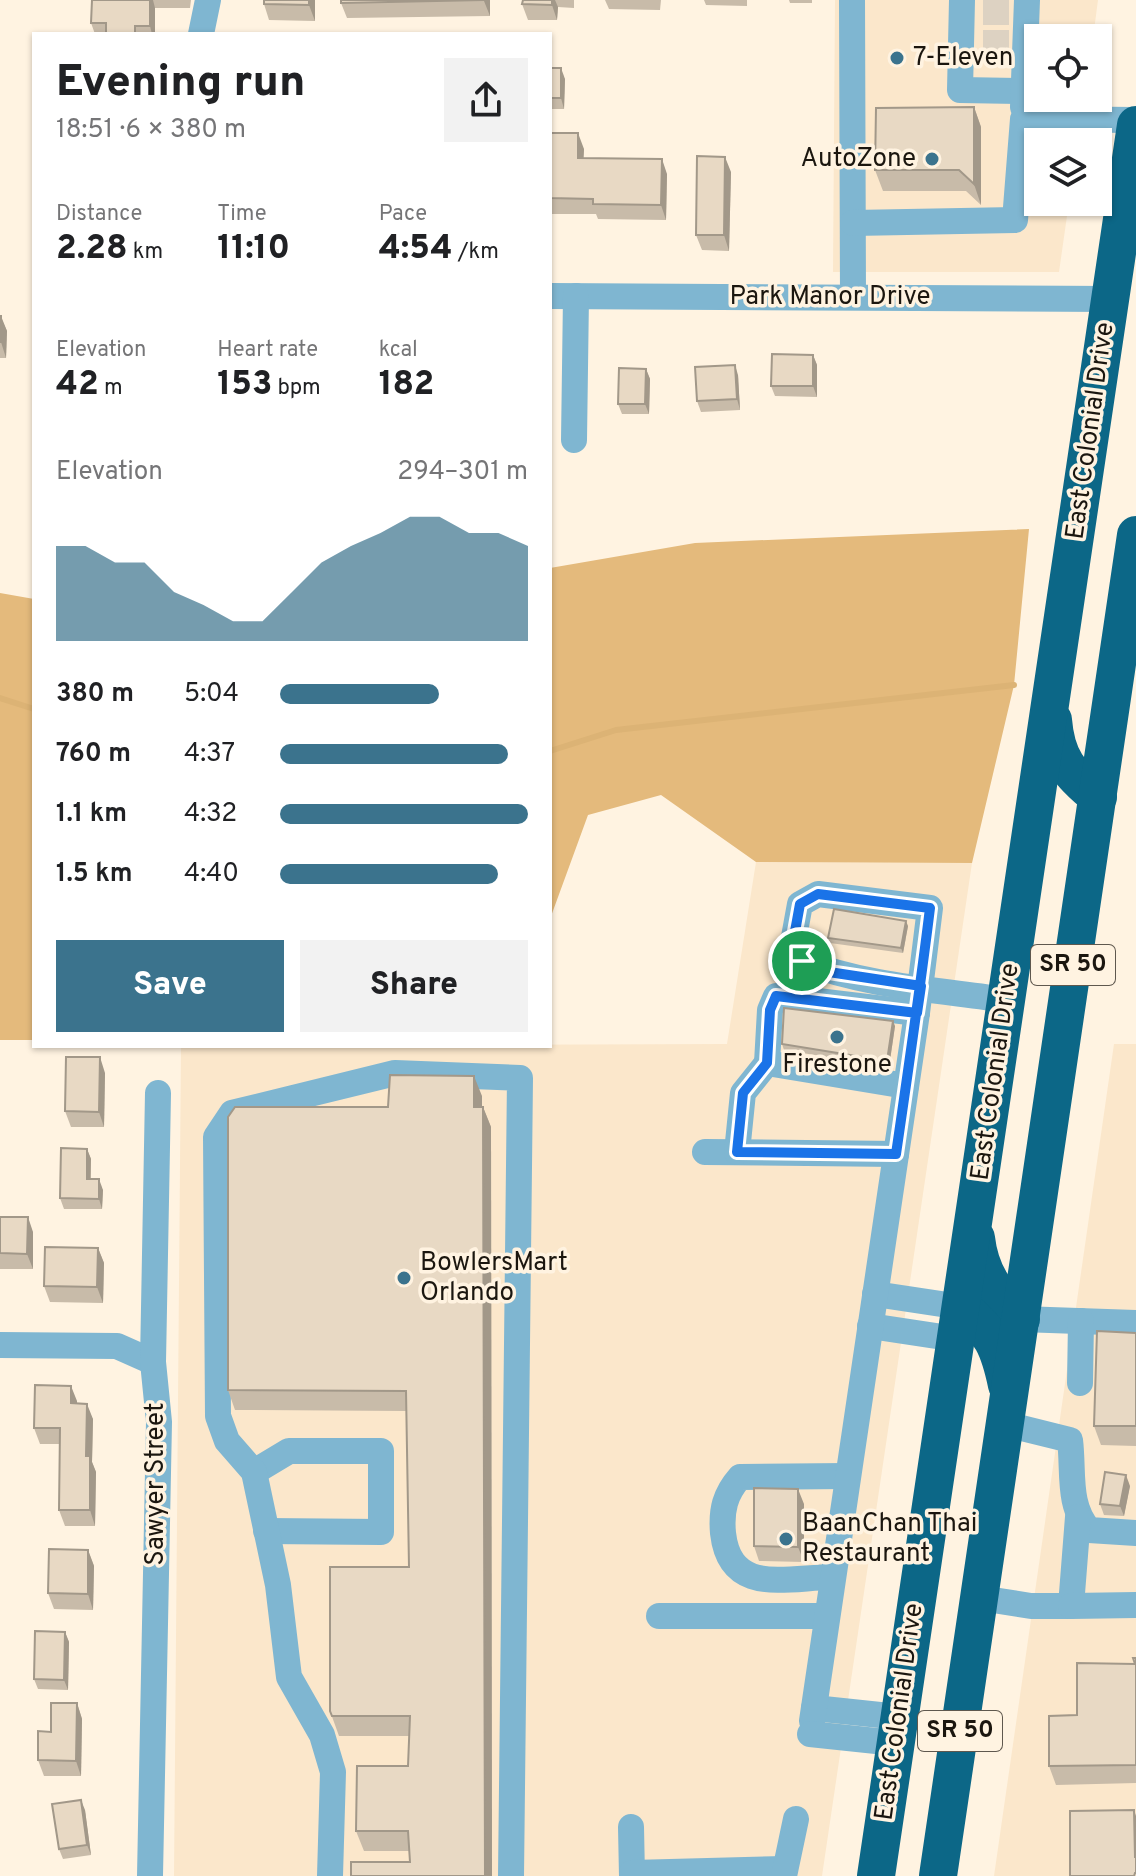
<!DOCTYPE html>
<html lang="en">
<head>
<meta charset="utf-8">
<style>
	:root { --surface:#fff; --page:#f2f2f2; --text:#202124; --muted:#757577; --accent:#3b738d }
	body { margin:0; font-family:Overpass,sans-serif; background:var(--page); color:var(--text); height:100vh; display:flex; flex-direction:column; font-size:30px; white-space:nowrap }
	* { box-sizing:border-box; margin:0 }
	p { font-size:26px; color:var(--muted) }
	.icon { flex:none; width:44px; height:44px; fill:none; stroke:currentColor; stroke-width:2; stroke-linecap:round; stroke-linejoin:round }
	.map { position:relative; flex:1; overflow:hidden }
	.side { position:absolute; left:32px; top:32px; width:520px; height:1016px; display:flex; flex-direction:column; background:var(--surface); border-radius:0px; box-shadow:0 2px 6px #0004 }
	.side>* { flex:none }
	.tools { position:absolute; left:1024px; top:24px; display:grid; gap:16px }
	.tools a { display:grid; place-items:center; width:88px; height:88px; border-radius:0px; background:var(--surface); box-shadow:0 2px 6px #0004; font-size:40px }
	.pin { position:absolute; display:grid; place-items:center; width:68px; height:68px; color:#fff; margin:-34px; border:4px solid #fff; border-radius:50%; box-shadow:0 2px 8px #0007 }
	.round { display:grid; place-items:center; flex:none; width:84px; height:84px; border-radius:0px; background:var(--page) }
	.headline { display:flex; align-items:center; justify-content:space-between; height:136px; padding:0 24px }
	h1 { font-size:44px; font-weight:800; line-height:60px }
	.stats { display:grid; grid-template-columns:repeat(3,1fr); gap:12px; height:136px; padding:8px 24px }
	.stats div { display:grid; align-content:center }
	.stats b { font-size:34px; font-weight:800 }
	.stats small { font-size:22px; font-weight:400 }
	.stats p { font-size:22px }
	.chart { height:224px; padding:16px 24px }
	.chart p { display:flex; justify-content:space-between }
	.chart svg { width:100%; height:144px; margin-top:8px; fill:var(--accent); opacity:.7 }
	.primary-button { display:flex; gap:16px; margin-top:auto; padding:16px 24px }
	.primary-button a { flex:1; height:92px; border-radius:0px; background:var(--accent); color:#fff; font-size:32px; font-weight:800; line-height:92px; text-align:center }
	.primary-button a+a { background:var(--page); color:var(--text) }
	ul { padding:0 24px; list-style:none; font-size:26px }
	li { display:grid; grid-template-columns:128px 96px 1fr; align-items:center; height:60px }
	li i { height:20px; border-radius:10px; background:var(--accent) }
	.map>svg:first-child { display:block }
</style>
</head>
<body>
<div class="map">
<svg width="1136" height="1876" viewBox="0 0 1136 1876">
	<rect width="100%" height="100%" fill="#fff3e1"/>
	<g fill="#fbe7cb">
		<polygon points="835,0 1098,0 1093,38 1038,38 1038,98 1084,98 1078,142 1038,142 1038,202 1069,202 1059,272 833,272"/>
		<polygon points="756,862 972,863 822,1876 174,1876 181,1046 727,1044"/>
		<polygon points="1114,1044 1136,1044 1136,1876 994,1876"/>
	</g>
	<g fill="#e4ba7c">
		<polygon points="1029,529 1014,685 972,863 756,862 661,795 588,815 550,919 550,568 695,543"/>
		<polygon points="0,593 34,599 34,1040 0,1040"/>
	</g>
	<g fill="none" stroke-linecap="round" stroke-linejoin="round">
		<g stroke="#dcb375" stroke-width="6">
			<polyline points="0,698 34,709"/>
			<polyline points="550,751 616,730 1014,685"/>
		</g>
		<g stroke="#ddd2c2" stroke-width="26" stroke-dasharray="26 13" stroke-linecap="butt">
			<polyline points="983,12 1014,12"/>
			<polyline points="983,43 1014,43"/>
		</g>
		<g stroke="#7fb6d1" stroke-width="26">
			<polyline points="852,0 853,297"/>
			<polyline points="962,0 960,90 1024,91"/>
			<polyline points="201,34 208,0"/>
			<polyline points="1023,107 1027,0"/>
			<polyline points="853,223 1015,220 1023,119 1136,120"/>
			<polyline points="550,296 1110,299"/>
			<polyline points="574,440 576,296"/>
			<polyline points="906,1086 767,1063 770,1010 776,996 917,1013"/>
			<polyline points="705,1152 896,1154"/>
			<polyline points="737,1152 743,1093 767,1063"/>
			<polyline points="875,1294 961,1307"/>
			<polyline points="1021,1319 1136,1323"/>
			<polyline points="870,1326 956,1339"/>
			<polyline points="0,1345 117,1346 153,1362"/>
			<polyline points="1080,1383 1081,1321"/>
			<path d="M1005,1424L1070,1440C1074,1472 1067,1505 1089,1530L1136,1533"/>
			<polyline points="254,1472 289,1451 381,1451 381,1532 266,1531"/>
			<path d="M831,1577C784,1578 730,1595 723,1533C721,1510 725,1494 740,1477L847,1476"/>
			<polyline points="980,1598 1031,1606 1071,1606 1078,1517"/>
			<polyline points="1071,1606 1136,1605"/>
			<polyline points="659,1616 825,1616"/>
			<polyline points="814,1708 899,1717"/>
			<path d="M812,1721L917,1013L930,908L818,894L800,904L794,937L802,961C865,986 940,990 1007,1000"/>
			<polyline points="810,1734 895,1743"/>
			<polyline points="631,1827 632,1876"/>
			<polyline points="632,1873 785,1869"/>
			<polyline points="150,1876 159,1422 153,1362 158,1093"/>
			<polyline points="330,1876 333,1772 322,1735 289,1677 278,1585 254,1472 227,1441 218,1416 216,1137 232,1113 395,1073 520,1078 511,1876"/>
			<polyline points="784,1876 796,1819"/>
		</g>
		<g stroke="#0c6787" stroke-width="38">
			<path d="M1053,720C1056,758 1069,774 1098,797"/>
			<path d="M976,1238C980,1274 996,1294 1021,1319"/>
			<path d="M961,1307C992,1331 999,1347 1007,1385"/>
			<polyline points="876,1876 1136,125"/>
			<polyline points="938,1876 1136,535"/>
		</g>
	</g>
	<g fill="#c8bba9">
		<polygon points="92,0 191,0 190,8 155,8 155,34 95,34 91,23"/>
		<polygon points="264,0 315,0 315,21 269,20 264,4"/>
		<polygon points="490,0 490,16 347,18 341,3"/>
		<polygon points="523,0 574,0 574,8 558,7 557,20 528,20 522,4"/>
		<polygon points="605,0 661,0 660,10 609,9"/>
		<polygon points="704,0 747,0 747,6 706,5"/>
		<polygon points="789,0 812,0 812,3 790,3"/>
		<polygon points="550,68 565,79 564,109 550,109"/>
		<polygon points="974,107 981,127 981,205 966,191 883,191 875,170"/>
		<polygon points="550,133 584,149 583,158 667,174 666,220 598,219 596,214 550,214"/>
		<polygon points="731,172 729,251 702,250 696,235"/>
		<polygon points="0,316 7,331 6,358 0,358"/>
		<polygon points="813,355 817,365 817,397 775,396 771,386"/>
		<polygon points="646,369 650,379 649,414 622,414 618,404"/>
		<polygon points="738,375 740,410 701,412 697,401"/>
		<polygon points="908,926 903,953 830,943 828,938"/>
		<polygon points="895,1026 889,1067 784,1050 782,1044"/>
		<polygon points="105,1073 104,1127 71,1127 65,1111"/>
		<polygon points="482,1096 482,1107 483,1107 491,1127 492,1876 351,1876 410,1862 409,1851 364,1851 356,1831 408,1766 409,1736 339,1736 330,1711 409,1567 406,1411 235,1410 228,1390 388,1107"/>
		<polygon points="87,1149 91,1159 91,1179 103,1190 102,1209 64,1209 60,1198"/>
		<polygon points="0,1217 33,1232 33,1269 0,1269"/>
		<polygon points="98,1248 104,1263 103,1303 50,1302 44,1286"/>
		<polygon points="1136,1333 1136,1446 1101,1445 1094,1426"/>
		<polygon points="77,1401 77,1404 93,1419 92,1462 96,1472 95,1526 65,1526 59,1510 59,1444 40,1444 34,1428"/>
		<polygon points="1130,1486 1124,1516 1104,1515 1100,1504"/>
		<polygon points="804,1504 804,1562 759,1561 754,1546"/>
		<polygon points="88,1550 94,1566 93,1610 54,1609 48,1593"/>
		<polygon points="65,1632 69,1642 68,1690 38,1689 34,1679"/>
		<polygon points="1136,1658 1136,1783 1056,1785 1049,1766 1135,1664"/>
		<polygon points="77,1703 82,1719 81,1776 44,1776 38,1760"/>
		<polygon points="85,1810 91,1855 63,1859 59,1849"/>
	</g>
	<g fill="#a29889">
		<polygon points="150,0 153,0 155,8 155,34 152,34 150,26"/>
		<polygon points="309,0 315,0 315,21 309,5"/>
		<polygon points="484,0 490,0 490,16 484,1"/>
		<polygon points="552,0 555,0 558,7 557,20 552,5"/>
		<polygon points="561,68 565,79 564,109 561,98"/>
		<polygon points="974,107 981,127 981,205 974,184"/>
		<polygon points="578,133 584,149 583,173 578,158"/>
		<polygon points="725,157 731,172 729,251 724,235"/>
		<polygon points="662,159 667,174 666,220 661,205"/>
		<polygon points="1,316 7,331 6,358 1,342"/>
		<polygon points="550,342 552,348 551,435 550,434"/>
		<polygon points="813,355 817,365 817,397 813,386"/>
		<polygon points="735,365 738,375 740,410 737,399"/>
		<polygon points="646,369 650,379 649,414 645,404"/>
		<polygon points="906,921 908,926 903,953 901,948"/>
		<polygon points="893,1021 895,1026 889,1067 887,1061"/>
		<polygon points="100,1057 105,1073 104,1127 99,1112"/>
		<polygon points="474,1076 482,1096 482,1127 474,1107"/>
		<polygon points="483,1107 491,1127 492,1876 485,1876"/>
		<polygon points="87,1149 91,1159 90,1189 87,1179"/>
		<polygon points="99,1179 103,1190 102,1209 99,1199"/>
		<polygon points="28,1217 33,1232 33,1269 27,1254"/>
		<polygon points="98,1248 104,1263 103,1303 97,1287"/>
		<polygon points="71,1386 77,1401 77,1419 71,1403"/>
		<polygon points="87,1404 93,1419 92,1462 96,1472 95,1526 90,1510 86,1456"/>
		<polygon points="1126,1475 1130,1486 1124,1516 1120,1506"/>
		<polygon points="798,1489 804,1504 804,1562 798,1547"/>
		<polygon points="88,1550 94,1566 93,1610 88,1594"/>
		<polygon points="65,1632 69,1642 68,1690 64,1680"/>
		<polygon points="77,1703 82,1719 81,1776 76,1761"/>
		<polygon points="81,1800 85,1810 91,1855 87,1845"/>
		<polygon points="1134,1810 1136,1816 1136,1860 1135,1857"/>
	</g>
	<g fill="#e8d9c4" stroke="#a29889" stroke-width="2">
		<polygon points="92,0 150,0 150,26 135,26 135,34 106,34 106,23 91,23"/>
		<polygon points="264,0 309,0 309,5 264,4"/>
		<polygon points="341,0 484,0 341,3"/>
		<polygon points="523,0 552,0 552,5 522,4"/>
		<rect x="550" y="68" width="11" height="30"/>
		<polygon points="974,107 974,184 959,170 875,170 876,108"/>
		<polygon points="550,133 578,133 578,158 662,159 661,205 593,204 593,199 550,198"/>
		<polygon points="697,156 725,157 724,235 696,235"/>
		<rect x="0" y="316" width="1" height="26"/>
		<polygon points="772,354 813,355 813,386 771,386"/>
		<polygon points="735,365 737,399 697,401 695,367"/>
		<polygon points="619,368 646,369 645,404 618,404"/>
		<polygon points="834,909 906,921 901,948 828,938"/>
		<polygon points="784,1008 893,1021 887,1061 782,1044"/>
		<polygon points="66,1057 100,1057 99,1112 65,1111"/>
		<polygon points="390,1075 474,1076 474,1107 483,1107 485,1876 351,1876 351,1862 410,1862 408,1831 356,1831 357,1766 408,1766 410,1716 332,1716 330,1711 330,1567 409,1567 406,1391 228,1390 228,1117 235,1107 388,1107"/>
		<polygon points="61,1148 87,1149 87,1179 99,1179 99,1199 60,1198"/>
		<polygon points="0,1217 28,1217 27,1254 0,1253"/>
		<polygon points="45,1247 98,1248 97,1287 44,1286"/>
		<polygon points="1097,1331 1136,1333 1136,1426 1094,1426"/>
		<polygon points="35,1385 71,1386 71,1403 87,1404 86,1456 90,1456 90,1510 59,1510 60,1428 34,1428"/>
		<polygon points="1105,1472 1126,1475 1120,1506 1100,1504"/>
		<polygon points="754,1488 798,1489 798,1547 754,1546"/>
		<polygon points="49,1549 88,1550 88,1594 48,1593"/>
		<polygon points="35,1631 65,1632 64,1680 34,1679"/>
		<polygon points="1133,1658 1136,1658 1136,1765 1049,1766 1049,1716 1077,1715 1077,1663 1135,1664"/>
		<polygon points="51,1703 77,1703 76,1761 38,1760 38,1731 51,1732"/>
		<polygon points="81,1800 87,1845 59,1849 52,1804"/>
		<polygon points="1134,1810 1135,1857 1136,1857 1136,1873 1135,1873 1134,1876 1070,1876 1070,1811"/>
	</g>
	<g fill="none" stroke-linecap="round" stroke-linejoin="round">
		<g stroke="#fff" stroke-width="16">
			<path id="route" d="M802,961L829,972L921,986L917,1013L776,996L770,1010L767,1063L743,1093L737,1152L896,1154C908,1072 920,990 930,908L818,894L800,904L794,937L802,961"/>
		</g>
		<use href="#route" stroke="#1a73e8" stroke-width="10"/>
	</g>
	<g fill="#3b738d" stroke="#fff3e1" stroke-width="3">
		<circle cx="897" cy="58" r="8"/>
		<circle cx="932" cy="159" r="8"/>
		<circle cx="837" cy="1037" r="8"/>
		<circle cx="404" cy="1278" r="8"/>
		<circle cx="786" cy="1539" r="8"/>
	</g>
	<g text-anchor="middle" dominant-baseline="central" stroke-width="7" stroke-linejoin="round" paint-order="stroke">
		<g fill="#fff3e1" stroke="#5f584e" stroke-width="2">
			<rect x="1031" y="945" width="84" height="40" rx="6"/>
			<rect x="918" y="1711" width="84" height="40" rx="6"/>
		</g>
		<g font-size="24" font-weight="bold" fill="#1b160f">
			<text x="1073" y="965">SR 50</text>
			<text x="960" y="1731">SR 50</text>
		</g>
		<g font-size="26" fill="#1b160f" stroke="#fff3e1" text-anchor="start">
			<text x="913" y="58">7-Eleven</text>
			<text x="916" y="159" text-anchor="end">AutoZone</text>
			<text x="837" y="1065" text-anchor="middle">Firestone</text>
			<text x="420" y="1263">BowlersMart<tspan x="420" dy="30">Orlando</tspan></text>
			<text x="802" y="1524">BaanChan Thai<tspan x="802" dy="30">Restaurant</tspan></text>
		</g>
		<g font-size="26" fill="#1b160f" stroke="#fff3e1">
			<text x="830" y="297">Park Manor Drive</text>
			<text transform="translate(1091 431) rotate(-82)">East Colonial Drive</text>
			<text transform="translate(996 1072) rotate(-82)">East Colonial Drive</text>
			<text transform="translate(156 1484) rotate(-90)">Sawyer Street</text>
			<text transform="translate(900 1712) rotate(-82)">East Colonial Drive</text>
		</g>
	</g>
</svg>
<div class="tools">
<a><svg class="icon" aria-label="locate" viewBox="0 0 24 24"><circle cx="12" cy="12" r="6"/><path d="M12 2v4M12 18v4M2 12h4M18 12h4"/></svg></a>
<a><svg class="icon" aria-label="layers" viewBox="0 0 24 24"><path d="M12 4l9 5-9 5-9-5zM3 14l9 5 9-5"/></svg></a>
</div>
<div class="pin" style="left:802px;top:961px;background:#1e9e55"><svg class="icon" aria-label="arrive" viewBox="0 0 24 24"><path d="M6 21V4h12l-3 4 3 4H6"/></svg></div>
<section class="side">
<div class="headline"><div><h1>Evening run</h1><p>18:51 · 6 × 380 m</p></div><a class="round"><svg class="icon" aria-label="share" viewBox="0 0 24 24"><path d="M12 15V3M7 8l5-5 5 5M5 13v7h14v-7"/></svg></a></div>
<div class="stats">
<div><p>Distance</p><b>2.28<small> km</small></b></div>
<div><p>Time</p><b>11:10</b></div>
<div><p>Pace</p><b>4:54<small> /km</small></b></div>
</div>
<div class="stats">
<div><p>Elevation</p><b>42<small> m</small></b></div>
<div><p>Heart rate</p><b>153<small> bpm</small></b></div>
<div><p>kcal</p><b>182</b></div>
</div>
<div class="chart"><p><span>Elevation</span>294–301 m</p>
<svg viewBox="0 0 160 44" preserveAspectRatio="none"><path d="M0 44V15L10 15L20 20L30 20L40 29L50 33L60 38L70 38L80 29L90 20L100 15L110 11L120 6L130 6L140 11L150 11L160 15V44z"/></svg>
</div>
<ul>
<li><b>380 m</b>5:04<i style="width:64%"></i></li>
<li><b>760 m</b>4:37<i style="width:92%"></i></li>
<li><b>1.1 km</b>4:32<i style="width:100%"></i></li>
<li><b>1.5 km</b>4:40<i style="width:88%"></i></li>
</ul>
<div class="primary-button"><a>Save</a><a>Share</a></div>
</section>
</div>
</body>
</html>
